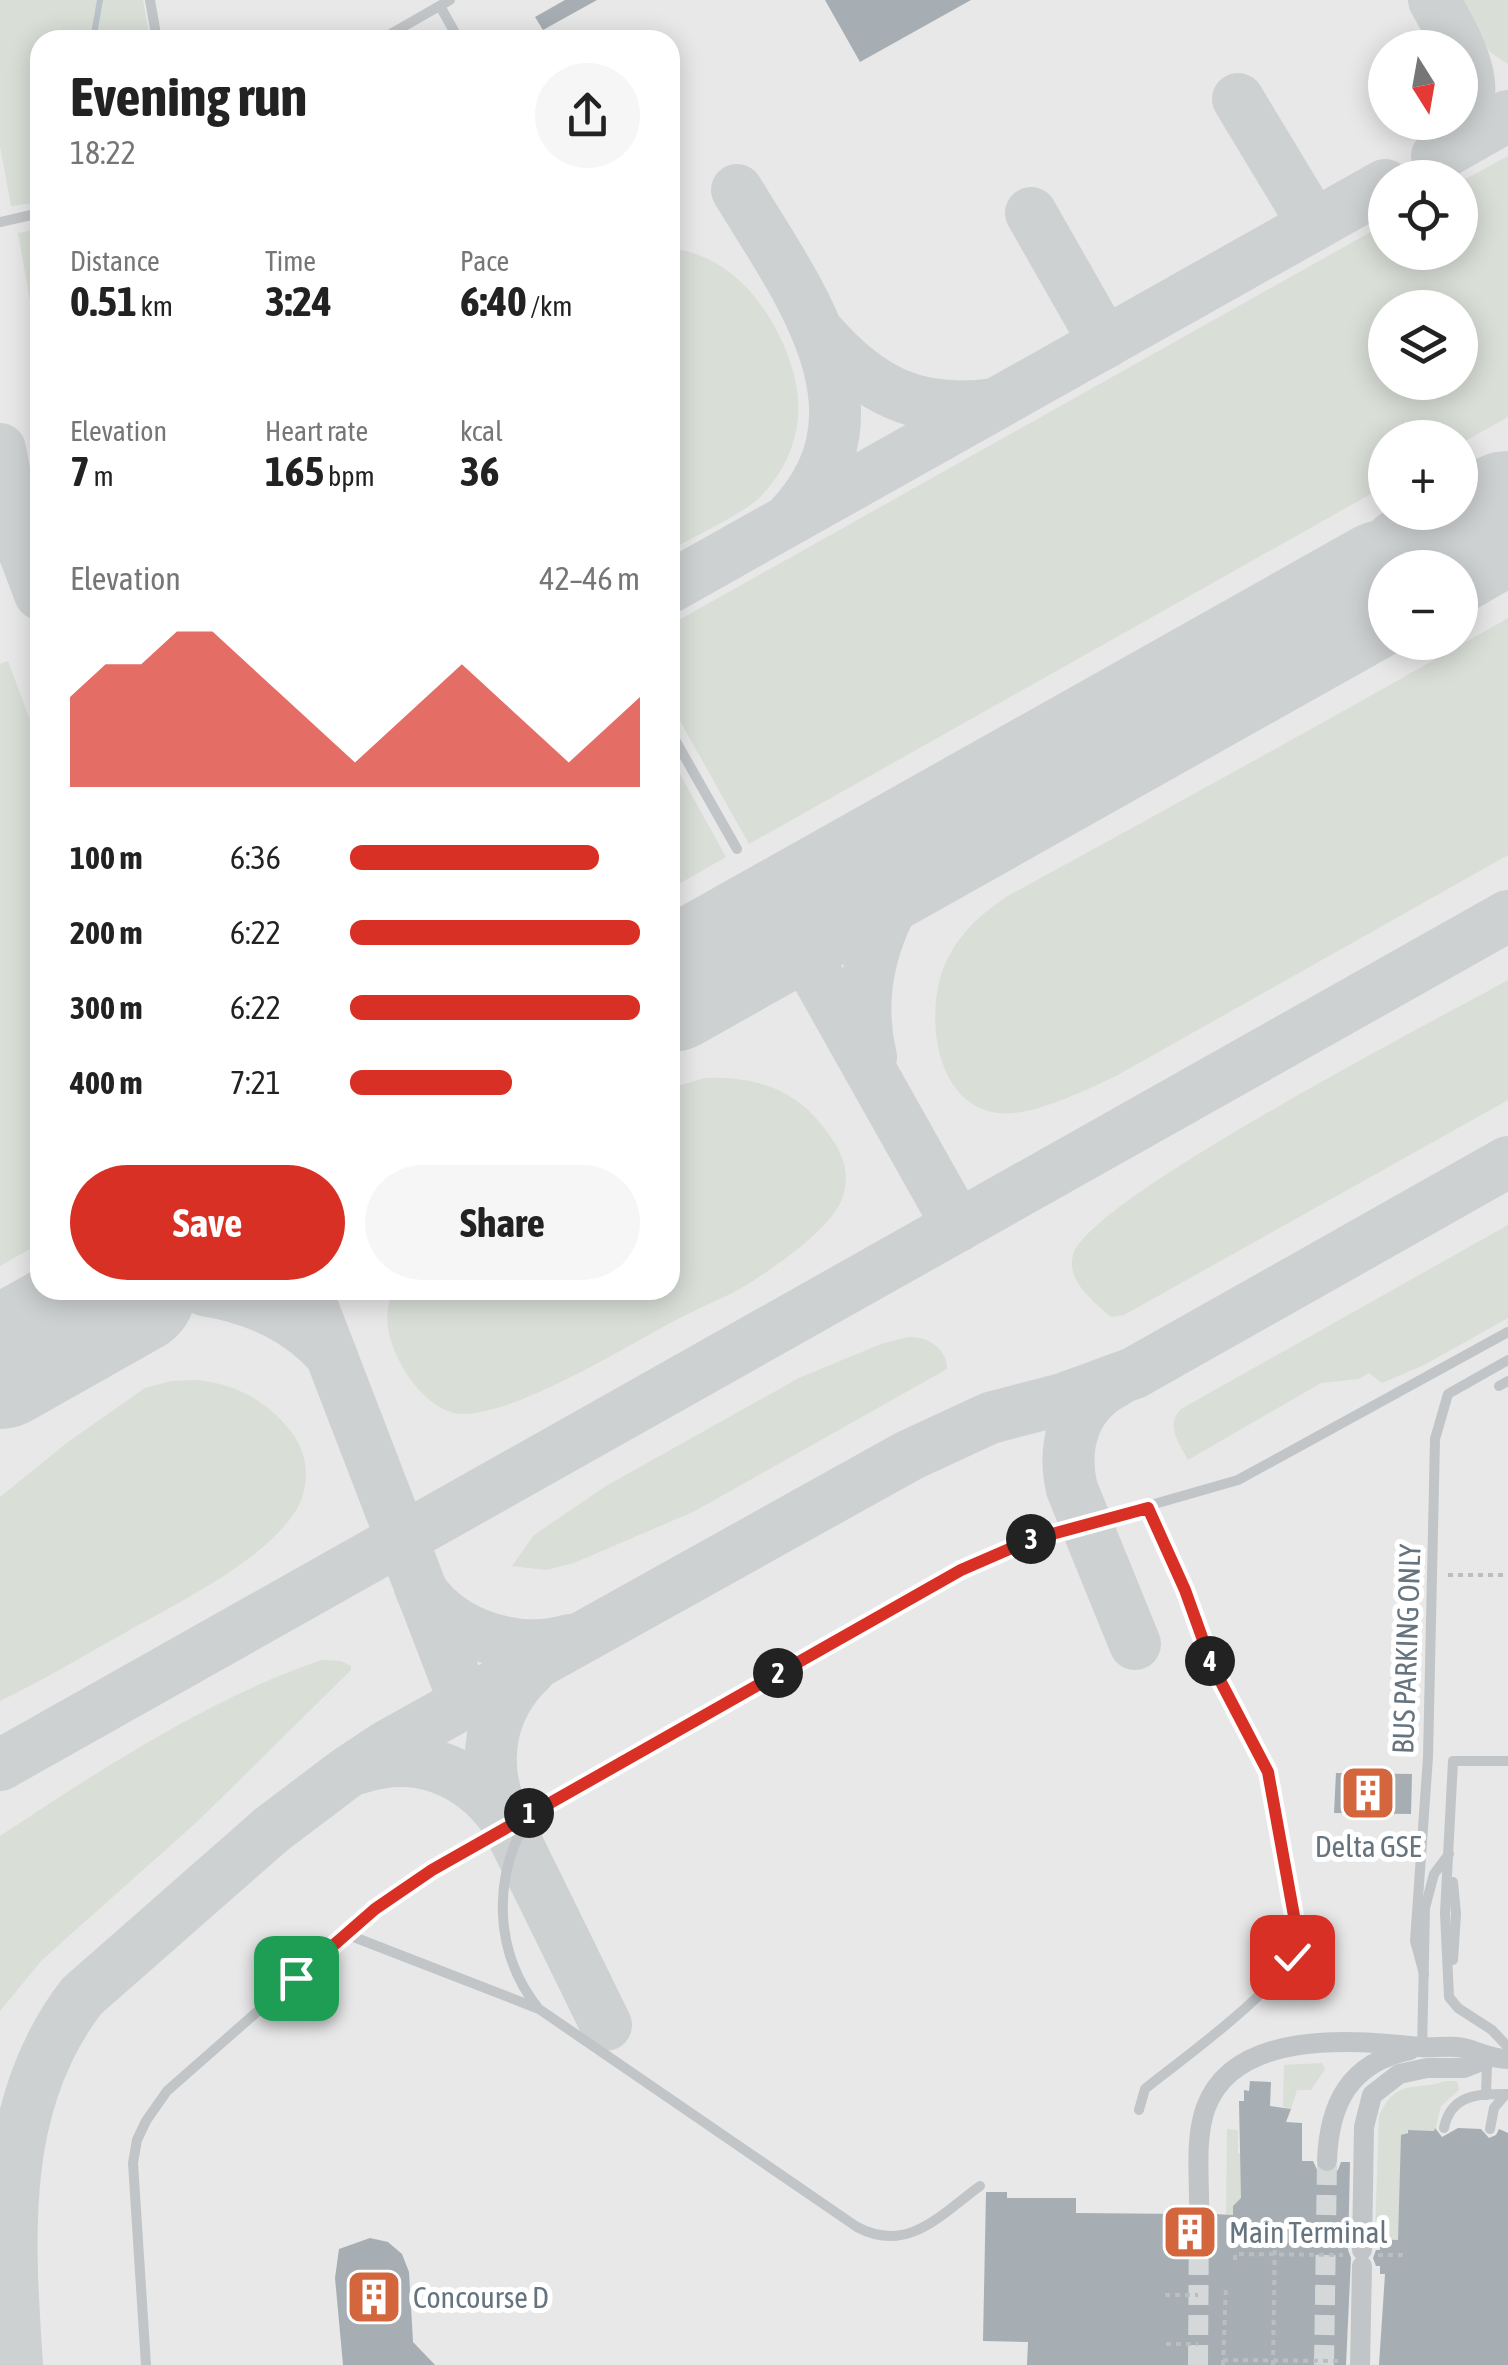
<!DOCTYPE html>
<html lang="en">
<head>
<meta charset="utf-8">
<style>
	:root { --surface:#fff; --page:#f6f6f6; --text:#222; --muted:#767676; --accent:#d93025 }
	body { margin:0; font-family:"Asap Condensed",sans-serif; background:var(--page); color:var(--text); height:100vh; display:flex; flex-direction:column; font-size:38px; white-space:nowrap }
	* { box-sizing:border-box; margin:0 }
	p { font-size:32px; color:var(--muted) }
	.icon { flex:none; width:55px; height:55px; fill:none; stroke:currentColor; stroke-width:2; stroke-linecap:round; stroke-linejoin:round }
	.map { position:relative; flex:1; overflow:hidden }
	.panel { position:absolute; left:30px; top:30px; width:650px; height:1270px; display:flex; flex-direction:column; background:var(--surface); border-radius:30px; box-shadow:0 5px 25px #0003 }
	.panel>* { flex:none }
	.needle { width:65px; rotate:169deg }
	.controls { position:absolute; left:1368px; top:30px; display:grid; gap:20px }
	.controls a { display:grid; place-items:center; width:110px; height:110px; border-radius:50%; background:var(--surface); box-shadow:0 5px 25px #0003; font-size:50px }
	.pin { position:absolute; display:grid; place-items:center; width:85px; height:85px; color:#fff; margin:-42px; border-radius:20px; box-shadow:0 5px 15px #0006 }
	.km { position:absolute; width:50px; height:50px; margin:-25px; border-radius:50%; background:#222; color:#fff; font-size:28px; line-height:50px; text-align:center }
	.round { display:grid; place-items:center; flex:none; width:105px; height:105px; border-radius:52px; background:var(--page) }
	.overview { display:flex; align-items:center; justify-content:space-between; height:170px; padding:0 40px }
	h1 { font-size:55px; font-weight:700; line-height:75px }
	.stats { display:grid; grid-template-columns:repeat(3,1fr); gap:15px; height:170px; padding:10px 40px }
	.stats div { display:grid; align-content:center }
	.stats b { font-size:42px; font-weight:700 }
	.stats small { font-size:28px; font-weight:400 }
	.stats p { font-size:28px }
	.chart { height:280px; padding:20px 40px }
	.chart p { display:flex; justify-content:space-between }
	.chart svg { width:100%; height:180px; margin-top:10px; fill:var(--accent); opacity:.7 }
	.cta { display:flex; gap:20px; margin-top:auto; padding:20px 40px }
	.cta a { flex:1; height:115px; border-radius:60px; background:var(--accent); color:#fff; font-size:40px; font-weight:700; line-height:115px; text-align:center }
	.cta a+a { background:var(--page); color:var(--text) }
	ul { padding:0 40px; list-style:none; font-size:32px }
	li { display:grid; grid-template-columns:160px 120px 1fr; align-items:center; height:75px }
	li i { height:25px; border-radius:12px; background:var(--accent) }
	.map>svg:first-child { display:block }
</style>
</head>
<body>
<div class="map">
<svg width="1508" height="2365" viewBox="0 0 1508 2365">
	<rect width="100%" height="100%" fill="#f9f9f7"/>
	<path fill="#e7e8e7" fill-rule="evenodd" d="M0,0H1508V2365H0ZM40,40H670V1290H40ZM1385,48H1460V122H1385ZM1385,178H1460V252H1385ZM1385,308H1460V382H1385ZM1385,438H1460V512H1385ZM1385,568H1460V642H1385Z"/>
	<g fill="#d9ded7" fill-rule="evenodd">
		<polygon points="0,0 143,0 150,40 40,40 40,202 11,206 0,146"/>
		<polygon points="1459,0 1508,0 1508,64 1490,52"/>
		<path d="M1508,156V417L1460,444V438H1385V486L749,844L670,703V625L1385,224V252H1460V182ZM1385,308H1460V382H1385Z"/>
		<polygon points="40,229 40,357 18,233"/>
		<path d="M670,248C717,254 749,283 772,322C806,382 811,440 763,494C748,512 693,537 670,550Z"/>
		<path d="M1508,618V855L1116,1076C1086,1090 1032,1117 999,1113C932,1106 923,1005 948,958C961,932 982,913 1006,897C1174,805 1342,713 1508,618Z"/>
		<polygon points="8,661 40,747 40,1243 0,1266 0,664"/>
		<polygon points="670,756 726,857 670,889"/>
		<path d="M1508,980V1100L1124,1315L1111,1317C1094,1302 1066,1281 1073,1255C1087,1200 1440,1018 1508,980Z"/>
		<path d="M705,1078C750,1076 791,1087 820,1123C839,1146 853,1169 842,1199C830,1229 780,1263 753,1281C728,1297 698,1308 672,1322C622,1349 518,1413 464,1414C426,1414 393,1361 388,1328C386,1315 389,1303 391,1290H670V1088Z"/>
		<path d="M1508,1225V1318L1424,1365L1382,1383L1369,1373L1359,1379L1321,1383L1188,1460C1179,1443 1165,1425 1181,1409Z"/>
		<path d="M908,1337C927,1336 947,1348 947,1369L695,1511L574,1563L546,1570L512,1566L534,1535L606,1486L799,1378L881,1344Z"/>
		<path d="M195,1380C235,1383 268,1401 292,1433C310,1457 310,1488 295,1512C262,1563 173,1605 121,1635C81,1657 42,1681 0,1701V1497L68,1442L145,1388L171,1381Z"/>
		<path d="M321,1660L341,1661L351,1666V1670L198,1821L42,1960L0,2011V1836C102,1769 206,1700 321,1660Z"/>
		<polygon points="1322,2063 1325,2069 1311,2090 1297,2090 1291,2109 1283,2107 1284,2065"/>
		<path d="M1445,2081H1457L1459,2090L1441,2106L1434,2134L1432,2131L1409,2130L1406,2133L1403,2240L1380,2239L1375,2233L1379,2116C1397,2076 1416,2092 1445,2081Z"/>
		<polygon points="1227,2129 1238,2130 1238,2153 1242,2154 1241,2204 1233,2215 1226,2215"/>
	</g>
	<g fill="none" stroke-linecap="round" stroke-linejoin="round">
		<polyline stroke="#bac3c8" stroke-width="6" points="93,40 100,0"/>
		<g stroke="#ced1d2" stroke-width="52">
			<path d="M1434,0C1466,59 1493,99 1437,156"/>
			<polyline points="1238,99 1314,225"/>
			<polyline points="1439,155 1508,116"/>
			<path d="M737,190C796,288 892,410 791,517"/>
			<polyline points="1031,213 1105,343"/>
			<path d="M820,334C870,391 918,415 995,404"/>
			<polyline points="0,449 15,528 40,594"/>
			<polyline points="670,587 1385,185"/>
			<polyline points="787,922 958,1226"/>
			<path d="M871,1057C855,990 874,922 917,869C930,852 947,841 960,824"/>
			<path d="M204,1290C253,1298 298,1317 331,1355"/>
			<polyline points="306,1290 465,1703"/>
			<path d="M1115,1382C1073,1403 1062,1447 1072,1489L1135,1644"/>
			<polyline points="0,1383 106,1304 170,1290"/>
			<path d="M421,1590C453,1636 518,1655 570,1640"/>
			<path d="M530,1670C489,1709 481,1762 502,1813L606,2025"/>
			<polyline points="0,1765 1508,916"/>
			<path d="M359,1768C416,1749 471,1770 505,1819"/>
			<path d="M17,2365C8,2231 0,2102 82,1996L271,1830L345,1774L387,1746L910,1455L990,1418L1063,1399L1134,1373L1508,1162"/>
		</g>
		<g stroke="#ced1d2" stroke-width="130">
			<polyline points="1417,568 1508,516"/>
			<polyline points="670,987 1385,585"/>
			<polyline points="0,1364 131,1290"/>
		</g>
	</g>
	<g fill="#a6aeb3">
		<polygon points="565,0 597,0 543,30 535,17"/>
		<polygon points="825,0 971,0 860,62"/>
		<polygon points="1336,1773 1412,1774 1411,1814 1334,1813"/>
		<polygon points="1250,2081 1271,2082 1270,2106 1291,2109 1286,2122 1302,2123 1302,2161 1313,2161 1318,2172 1327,2175 1338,2170 1341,2162 1350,2162 1348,2250 1351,2258 1346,2365 1027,2365 1028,2342 983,2341 986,2192 1007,2192 1007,2198 1076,2198 1076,2213 1185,2214 1188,2222 1198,2228 1207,2225 1213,2214 1233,2215 1233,2206 1241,2198 1239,2101 1244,2101 1244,2090 1249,2091"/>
		<polygon points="1435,2128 1442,2137 1458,2128 1481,2129 1489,2138 1496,2135 1499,2129 1508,2133 1508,2365 1379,2365 1385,2274 1380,2274 1380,2266 1376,2266 1373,2258 1376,2250 1380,2250 1380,2239 1398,2240 1401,2135 1408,2133 1408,2130 1434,2131"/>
		<polygon points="370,2238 388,2242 402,2254 409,2272 413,2342 435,2365 343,2365 335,2278 339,2249"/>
	</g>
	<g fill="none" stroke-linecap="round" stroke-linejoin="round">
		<g stroke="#d4d8d9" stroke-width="20" stroke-dasharray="20 10" stroke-linecap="butt">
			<polyline points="1198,2365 1199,2214"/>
			<polyline points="1324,2365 1327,2161"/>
		</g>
		<g stroke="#bbbec0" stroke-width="4" stroke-dasharray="5 5" stroke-linecap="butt">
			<polyline points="1448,1575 1508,1575"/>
			<polyline points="1378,2255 1403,2255"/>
			<polyline points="1235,2260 1235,2254 1343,2255"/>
			<polyline points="1165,2295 1198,2295"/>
			<polyline points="1166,2344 1198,2344"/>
			<polyline points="1223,2360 1339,2361"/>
			<polyline points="1223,2365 1226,2285"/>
			<polyline points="1273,2365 1275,2232 1326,2233"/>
		</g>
		<g stroke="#c1c5c8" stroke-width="10">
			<polyline points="150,0 157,40"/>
			<polyline points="440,6 459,40"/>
			<polyline points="380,40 450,0"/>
			<polyline points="0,222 40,213"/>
			<polyline points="670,731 737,849"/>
			<polyline points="1499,1386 1508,1381"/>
			<polyline points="1508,1761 1453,1761 1445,1913 1449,1997 1458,2008 1492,2030 1508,2047"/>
			<path d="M530,1815C492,1875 493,1951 538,2008"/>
			<path d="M346,1934L539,2009L857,2227C908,2254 940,2215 980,2186"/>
			<polyline points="1453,1960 1456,1914 1453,1882"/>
			<polyline points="1424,1974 1415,1941 1428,1757 1435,1439 1448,1394 1508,1360"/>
			<polyline points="1422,2051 1425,1908 1434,1874 1449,1854"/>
			<polyline points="1486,2095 1487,2061"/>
			<path d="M1139,2110L1145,2089C1181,2059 1295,1981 1297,1938L1268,1772L1212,1665L1185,1590L1147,1508"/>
			<path d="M1444,2128C1451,2094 1478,2094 1508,2094"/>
			<polyline points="1490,2129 1494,2108 1505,2095"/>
			<polyline points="146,2365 133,2163 137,2140 146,2121 167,2091 349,1931 432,1869 961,1570 1029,1540 1238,1480 1508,1332"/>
		</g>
		<g stroke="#c1c5c8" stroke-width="20">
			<path d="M1327,2161C1329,2104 1349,2063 1410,2050"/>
			<path d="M1199,2214C1200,2181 1194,2139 1206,2107C1235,2030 1353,2039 1419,2047C1431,2048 1444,2046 1457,2047C1476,2049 1487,2059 1508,2059"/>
			<polyline points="1362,2250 1364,2127 1372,2095 1399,2074 1427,2068 1464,2068 1487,2059"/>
			<polyline points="1360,2365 1362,2266"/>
		</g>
	</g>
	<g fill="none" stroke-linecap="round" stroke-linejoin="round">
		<g stroke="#fff" stroke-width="20">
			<polyline id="route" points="296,1978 375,1909 432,1870 961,1570 1030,1540 1148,1508 1185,1590 1212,1665 1268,1772 1298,1938 1292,1957"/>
		</g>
		<use href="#route" stroke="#d93025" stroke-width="12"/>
	</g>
	<defs>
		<g id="building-square" transform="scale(2.875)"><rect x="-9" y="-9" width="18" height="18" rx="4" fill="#d3663d" stroke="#fff"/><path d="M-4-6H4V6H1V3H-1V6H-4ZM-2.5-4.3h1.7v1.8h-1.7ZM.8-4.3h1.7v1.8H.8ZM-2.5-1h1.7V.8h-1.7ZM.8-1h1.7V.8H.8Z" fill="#fff"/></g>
	</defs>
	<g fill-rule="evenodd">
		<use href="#building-square" x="1368" y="1793"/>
		<use href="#building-square" x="1190" y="2232"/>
		<use href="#building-square" x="374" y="2297"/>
	</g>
	<g text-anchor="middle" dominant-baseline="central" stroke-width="10" stroke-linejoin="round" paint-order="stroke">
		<g font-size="30" fill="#66747f" stroke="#fff">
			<text transform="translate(1406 1649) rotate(-88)">BUS PARKING ONLY</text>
		</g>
		<g font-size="30" fill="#66747f" stroke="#fff" text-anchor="start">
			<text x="1368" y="1846" text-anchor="middle">Delta GSE</text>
			<text x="1229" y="2232">Main Terminal</text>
			<text x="413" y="2297">Concourse D</text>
		</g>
	</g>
</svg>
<div class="controls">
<a><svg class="needle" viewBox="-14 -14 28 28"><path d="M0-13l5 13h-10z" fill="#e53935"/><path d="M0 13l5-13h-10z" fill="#767676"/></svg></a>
<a><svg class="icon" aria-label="locate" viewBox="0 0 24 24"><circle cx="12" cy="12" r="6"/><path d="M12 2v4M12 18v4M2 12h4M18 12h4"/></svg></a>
<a><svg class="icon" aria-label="layers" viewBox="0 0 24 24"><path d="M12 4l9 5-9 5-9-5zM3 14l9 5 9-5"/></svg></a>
<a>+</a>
<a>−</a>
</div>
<div class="pin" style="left:296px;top:1978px;background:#1e9e55"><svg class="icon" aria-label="arrive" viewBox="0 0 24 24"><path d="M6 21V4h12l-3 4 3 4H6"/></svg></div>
<div class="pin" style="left:1292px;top:1957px;background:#d93025"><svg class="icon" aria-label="check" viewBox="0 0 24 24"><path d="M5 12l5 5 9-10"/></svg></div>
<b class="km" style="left:529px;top:1813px">1</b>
<b class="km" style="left:778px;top:1673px">2</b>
<b class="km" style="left:1031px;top:1539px">3</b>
<b class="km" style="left:1210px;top:1661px">4</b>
<section class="panel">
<div class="overview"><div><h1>Evening run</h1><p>18:22</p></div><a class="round"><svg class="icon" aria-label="share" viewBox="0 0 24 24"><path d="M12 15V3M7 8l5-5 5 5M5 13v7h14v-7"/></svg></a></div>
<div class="stats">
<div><p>Distance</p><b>0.51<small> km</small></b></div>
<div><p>Time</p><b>3:24</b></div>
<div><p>Pace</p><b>6:40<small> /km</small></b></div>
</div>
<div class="stats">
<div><p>Elevation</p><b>7<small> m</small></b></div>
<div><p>Heart rate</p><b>165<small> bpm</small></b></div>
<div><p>kcal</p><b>36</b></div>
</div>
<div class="chart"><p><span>Elevation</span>42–46 m</p>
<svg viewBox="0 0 160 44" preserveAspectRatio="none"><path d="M0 44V22L10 14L20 14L30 6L40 6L50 14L60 22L70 30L80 38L90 30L100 22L110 14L120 22L130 30L140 38L150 30L160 22V44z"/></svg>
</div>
<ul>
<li><b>100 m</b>6:36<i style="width:86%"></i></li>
<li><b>200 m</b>6:22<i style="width:100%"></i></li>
<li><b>300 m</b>6:22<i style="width:100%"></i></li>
<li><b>400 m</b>7:21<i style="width:56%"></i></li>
</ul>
<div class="cta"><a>Save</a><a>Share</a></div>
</section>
</div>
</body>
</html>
